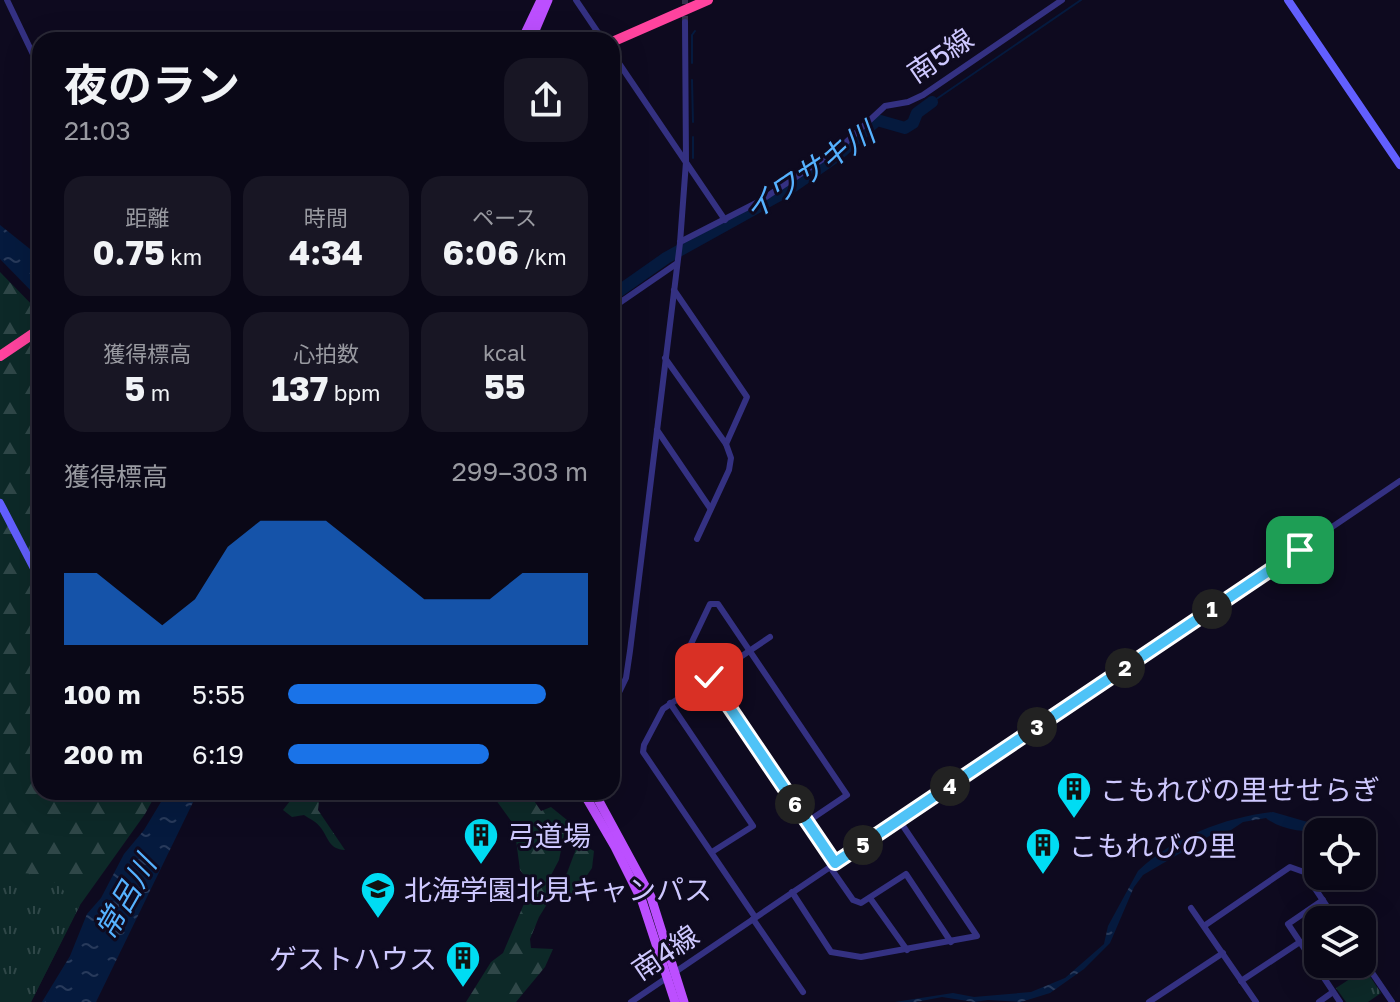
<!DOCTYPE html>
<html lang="ja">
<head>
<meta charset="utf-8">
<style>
	:root { --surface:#0a0817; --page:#181624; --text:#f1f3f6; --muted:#999aa1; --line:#2a2936; --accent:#1a73e8 }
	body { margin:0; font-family:"Golos Text","Noto Sans JP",sans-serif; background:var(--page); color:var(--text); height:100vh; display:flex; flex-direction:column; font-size:30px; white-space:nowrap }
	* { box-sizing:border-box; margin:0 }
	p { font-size:26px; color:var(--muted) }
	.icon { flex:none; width:44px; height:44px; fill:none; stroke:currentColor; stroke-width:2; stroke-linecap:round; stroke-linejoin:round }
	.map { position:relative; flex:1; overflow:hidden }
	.side { position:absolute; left:32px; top:32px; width:588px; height:768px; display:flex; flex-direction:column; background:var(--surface); border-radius:24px; box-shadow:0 8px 32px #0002,0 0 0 2px var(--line) }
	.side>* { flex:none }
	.buttons { position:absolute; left:1304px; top:818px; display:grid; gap:16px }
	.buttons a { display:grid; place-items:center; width:72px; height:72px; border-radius:16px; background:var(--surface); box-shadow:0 8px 32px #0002,0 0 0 2px var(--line); font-size:40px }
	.pin { position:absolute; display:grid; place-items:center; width:68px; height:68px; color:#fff; margin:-34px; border-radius:16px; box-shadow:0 4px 12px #0006 }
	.km { position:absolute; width:40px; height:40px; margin:-20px; border-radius:50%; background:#222; color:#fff; font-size:22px; line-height:40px; text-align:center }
	.round { display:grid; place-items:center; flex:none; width:84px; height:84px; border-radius:24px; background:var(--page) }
	.summary { display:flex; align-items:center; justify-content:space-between; height:136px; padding:0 32px }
	h1 { font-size:44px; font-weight:700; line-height:60px }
	.figures { display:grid; grid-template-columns:repeat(3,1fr); gap:12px; height:136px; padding:8px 32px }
	.figures div { display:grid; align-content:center; border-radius:20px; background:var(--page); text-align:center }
	.figures b { font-size:34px; font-weight:700 }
	.figures small { font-size:22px; font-weight:400 }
	.figures p { font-size:22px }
	.chart { height:224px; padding:16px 32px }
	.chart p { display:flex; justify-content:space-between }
	.chart svg { width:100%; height:144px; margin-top:8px; fill:var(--accent); opacity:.7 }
	ul { padding:0 32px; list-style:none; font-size:26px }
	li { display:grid; grid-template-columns:128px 96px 1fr; align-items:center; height:60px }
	li i { height:20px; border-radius:10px; background:var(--accent) }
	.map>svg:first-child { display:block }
</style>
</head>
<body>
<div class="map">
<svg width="1400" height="1002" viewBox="0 0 1400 1002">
	<defs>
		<pattern id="forest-firs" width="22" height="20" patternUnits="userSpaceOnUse" patternTransform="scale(2)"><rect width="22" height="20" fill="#0d2928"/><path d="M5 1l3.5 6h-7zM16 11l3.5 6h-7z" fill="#2f4748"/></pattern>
		<pattern id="park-tufts" width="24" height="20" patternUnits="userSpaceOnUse" patternTransform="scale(2)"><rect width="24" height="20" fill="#0d2928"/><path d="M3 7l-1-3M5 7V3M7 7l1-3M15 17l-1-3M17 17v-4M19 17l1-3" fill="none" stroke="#2f4748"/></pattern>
		<pattern id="water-ripples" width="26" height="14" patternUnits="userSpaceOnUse" patternTransform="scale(2)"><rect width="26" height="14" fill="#051a3e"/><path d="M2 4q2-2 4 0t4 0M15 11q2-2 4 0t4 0" fill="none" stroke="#283a5b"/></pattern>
	</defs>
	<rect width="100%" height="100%" fill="#0e0a1f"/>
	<g fill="url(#forest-firs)">
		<polygon points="0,272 40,313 40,792 157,792 145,814 80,905 31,1002 0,1002"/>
		<path d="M297,792H320L318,810L345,850C329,849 329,839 321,828C317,822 310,819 304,815L292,817L283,810Z"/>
		<polygon points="495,792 528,792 541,811 551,807 567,820 559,860 550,877 552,896 539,917 530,939 531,948 553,949 545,967 516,1002 466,1002 491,962 503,953 532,885 520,870 514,825 496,800"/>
		<polygon points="586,847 594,851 592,868 574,894 561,889 576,849"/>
	</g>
	<g fill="url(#park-tufts)">
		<polygon points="0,870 47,876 80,905 31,1002 0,1002"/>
		<polygon points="1365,969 1381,993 1368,1002 1346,1002 1336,988"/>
	</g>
	<g fill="url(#water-ripples)">
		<polygon points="0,225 40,257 40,300 0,259"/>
		<polygon points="167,792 198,792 96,1002 42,1002 70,956 87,914 101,898 124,854 144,830"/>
		<path d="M1273,812L1342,832C1317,832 1286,834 1266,818L1243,822L1231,830L1211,835L1143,875L1134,887L1110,943L1084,969L1050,993L1021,1002L988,1000L974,1002L942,997L916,1002H895L953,993L974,997L1031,992L1065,978L1104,944L1108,926L1138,871C1176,836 1224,818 1273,812Z"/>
	</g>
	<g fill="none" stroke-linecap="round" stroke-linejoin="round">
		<g stroke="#051a3e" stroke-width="2">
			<polyline points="692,63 692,35 695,31"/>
			<polyline points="692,80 693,122"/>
			<polyline points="932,102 1081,0"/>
			<polyline points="693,137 693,158"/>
			<polyline points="686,247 686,244"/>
		</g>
		<polyline stroke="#051a3e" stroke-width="12" points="612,296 666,258 785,192 838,155 877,120 905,128 913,123 917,113 932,102"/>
		<polyline stroke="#34304c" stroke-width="6" stroke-dasharray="6 3" stroke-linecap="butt" points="685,22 685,0"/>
		<g stroke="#343182" stroke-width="6">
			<polyline points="7,0 40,69"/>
			<polyline points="576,0 603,40"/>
			<polyline points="612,53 725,220"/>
			<polyline points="680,242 760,201 841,147 885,106 908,102 923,95 1062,0"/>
			<polyline points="612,308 676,264"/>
			<polyline points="665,358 726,444 747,397 674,290"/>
			<polyline points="657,430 710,508"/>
			<polyline points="697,539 729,470 731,458 726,444"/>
			<polyline points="670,703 753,826 712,852"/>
			<polyline points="612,707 626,678 630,651 680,243 686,162 685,22"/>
			<polyline points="807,822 847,795 718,604 710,604 690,646 690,649 709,677 835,863"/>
			<polyline points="830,867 853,900 861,903 906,874 951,942"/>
			<polyline points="792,892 831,952 861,957 977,936 899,820"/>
			<polyline points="870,898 907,950"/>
			<polyline points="1323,900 1288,924 1340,1002"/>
			<polyline points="1191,908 1256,1002"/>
			<polyline points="755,917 643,752 644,745 663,709 770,637"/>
			<polyline points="753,919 803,992"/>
			<polyline points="1204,926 1290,867 1304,872 1336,920"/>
			<polyline points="1362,958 1392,1002"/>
			<polyline points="1241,981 1300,942"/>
			<polyline points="631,1002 1400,481"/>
			<polyline points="1149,1002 1223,953"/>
			<polyline points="1319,1002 1333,992"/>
		</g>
		<g stroke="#625fff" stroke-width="8">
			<polyline points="1288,0 1400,165"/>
			<polyline points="0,503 40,580"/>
		</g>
		<g stroke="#bc4fff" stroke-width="9">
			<polyline points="522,40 541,0"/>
			<polyline points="531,40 548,0"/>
			<polyline points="583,792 615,847 642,901 675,1002"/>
			<polyline points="594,792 651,897 684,1002"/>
		</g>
		<g stroke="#ff439e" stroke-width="10">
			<polyline points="612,42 708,0"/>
			<polyline points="0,356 40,329"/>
		</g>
	</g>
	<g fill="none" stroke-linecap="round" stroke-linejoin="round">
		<g stroke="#fff" stroke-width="16">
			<polyline id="route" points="709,677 835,863 1300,550"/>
		</g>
		<use href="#route" stroke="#4fc3f7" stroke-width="10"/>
	</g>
	<defs>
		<g id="building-pin" transform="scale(1.8)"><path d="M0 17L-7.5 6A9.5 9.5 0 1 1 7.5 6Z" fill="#00dcf3" stroke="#0e0a1f"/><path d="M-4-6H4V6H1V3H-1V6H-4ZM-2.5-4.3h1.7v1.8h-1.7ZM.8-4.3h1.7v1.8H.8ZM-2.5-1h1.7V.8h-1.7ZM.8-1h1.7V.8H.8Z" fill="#111"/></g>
		<g id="university-pin" transform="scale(1.8)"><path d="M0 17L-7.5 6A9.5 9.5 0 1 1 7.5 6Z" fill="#00dcf3" stroke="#0e0a1f"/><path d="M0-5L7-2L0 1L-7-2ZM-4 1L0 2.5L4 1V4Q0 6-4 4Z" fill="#111"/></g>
	</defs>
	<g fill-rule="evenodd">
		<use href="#building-pin" x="1074" y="789"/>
		<use href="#building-pin" x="481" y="835"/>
		<use href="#building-pin" x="1043" y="845"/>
		<use href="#university-pin" x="378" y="889"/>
		<use href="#building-pin" x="463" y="958"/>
	</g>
	<g text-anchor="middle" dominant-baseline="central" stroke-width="6" stroke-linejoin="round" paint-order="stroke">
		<g font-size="28" fill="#cec8ff" stroke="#0e0a1f">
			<text transform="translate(940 55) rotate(-34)">南5線</text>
			<text transform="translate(665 952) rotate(-34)">南4線</text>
		</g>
		<g font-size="28" fill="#cec8ff" stroke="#0e0a1f" text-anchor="start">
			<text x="1100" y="789">こもれびの里せせらぎ</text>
			<text x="507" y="835">弓道場</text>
			<text x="1069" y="845">こもれびの里</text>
			<text x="404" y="889">北海学園北見キャンパス</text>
			<text x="437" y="958" text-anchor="end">ゲストハウス</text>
		</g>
		<g font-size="30" font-style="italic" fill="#56b2ff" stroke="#0e0a1f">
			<text transform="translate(809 171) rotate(-34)">イワサキ川</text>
			<text transform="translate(125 897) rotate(-60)">常呂川</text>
		</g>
	</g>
</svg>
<div class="buttons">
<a><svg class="icon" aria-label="locate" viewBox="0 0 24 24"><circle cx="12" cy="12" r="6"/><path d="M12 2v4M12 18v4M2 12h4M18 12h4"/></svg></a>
<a><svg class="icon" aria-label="layers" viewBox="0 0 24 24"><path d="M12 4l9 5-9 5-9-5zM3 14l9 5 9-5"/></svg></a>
</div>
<div class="pin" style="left:1300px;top:550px;background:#1e9e55"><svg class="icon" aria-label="arrive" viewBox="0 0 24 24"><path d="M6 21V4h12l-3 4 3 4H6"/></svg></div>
<div class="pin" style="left:709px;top:677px;background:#d93025"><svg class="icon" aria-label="check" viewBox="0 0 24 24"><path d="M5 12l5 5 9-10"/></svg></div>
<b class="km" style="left:1212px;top:609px">1</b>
<b class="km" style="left:1125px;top:668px">2</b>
<b class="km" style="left:1037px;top:727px">3</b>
<b class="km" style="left:950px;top:786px">4</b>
<b class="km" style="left:863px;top:845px">5</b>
<b class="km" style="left:795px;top:804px">6</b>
<section class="side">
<div class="summary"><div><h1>夜のラン</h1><p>21:03</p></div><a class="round"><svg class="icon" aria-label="share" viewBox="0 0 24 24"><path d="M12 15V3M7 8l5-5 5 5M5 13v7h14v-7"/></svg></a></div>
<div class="figures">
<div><p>距離</p><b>0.75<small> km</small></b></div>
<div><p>時間</p><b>4:34</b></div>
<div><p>ペース</p><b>6:06<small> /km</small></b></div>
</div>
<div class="figures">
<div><p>獲得標高</p><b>5<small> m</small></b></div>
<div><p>心拍数</p><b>137<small> bpm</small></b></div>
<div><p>kcal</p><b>55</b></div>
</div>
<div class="chart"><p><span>獲得標高</span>299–303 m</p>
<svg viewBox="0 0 160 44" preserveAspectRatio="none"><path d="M0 44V22L10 22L20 30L30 38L40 30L50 14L60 6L70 6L80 6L90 14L100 22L110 30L120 30L130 30L140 22L150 22L160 22V44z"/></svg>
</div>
<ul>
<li><b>100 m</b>5:55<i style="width:86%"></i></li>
<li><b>200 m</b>6:19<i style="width:67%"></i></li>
</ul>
</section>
</div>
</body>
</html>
